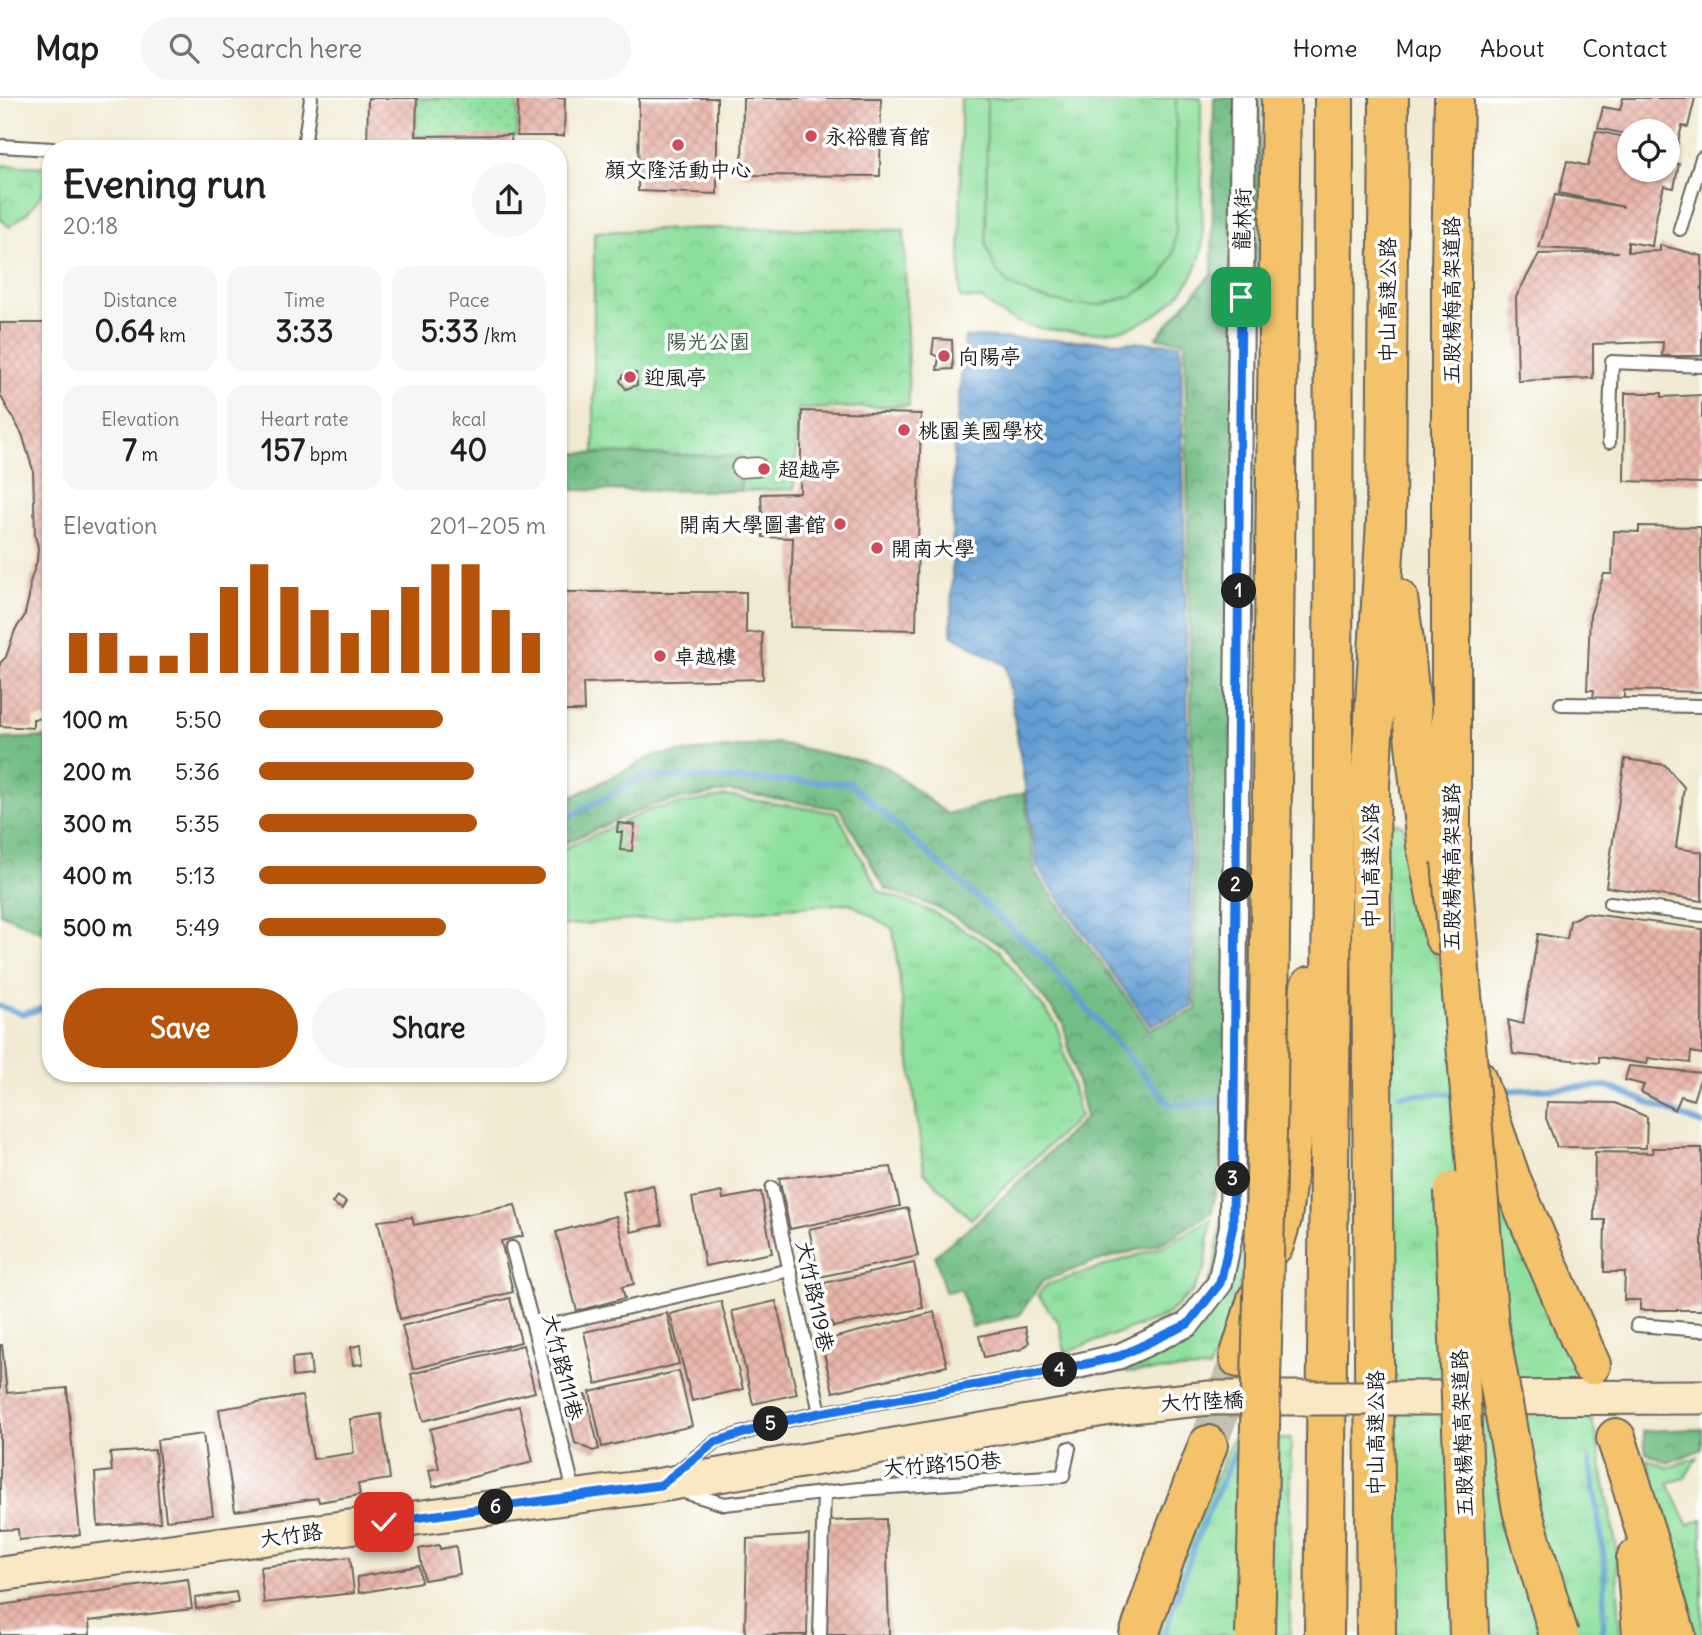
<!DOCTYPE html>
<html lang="en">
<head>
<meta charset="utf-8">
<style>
	:root { --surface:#fff; --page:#f6f6f6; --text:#202124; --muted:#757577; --line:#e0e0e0; --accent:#b45309 }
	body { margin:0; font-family:Delius,"LXGW WenKai TC",sans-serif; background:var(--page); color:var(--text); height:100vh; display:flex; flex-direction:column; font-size:26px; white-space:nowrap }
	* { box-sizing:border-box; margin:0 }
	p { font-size:23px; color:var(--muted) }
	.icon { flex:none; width:38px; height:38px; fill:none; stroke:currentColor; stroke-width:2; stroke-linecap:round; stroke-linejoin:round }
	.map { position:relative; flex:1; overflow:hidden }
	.details { position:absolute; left:42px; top:42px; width:525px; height:942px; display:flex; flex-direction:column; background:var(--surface); border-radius:28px; box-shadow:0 2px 5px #0004 }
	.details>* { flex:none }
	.controls { position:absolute; left:1617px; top:21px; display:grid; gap:14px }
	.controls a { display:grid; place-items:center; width:63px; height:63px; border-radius:50%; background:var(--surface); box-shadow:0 2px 5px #0004; font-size:35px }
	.pin { position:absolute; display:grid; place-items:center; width:60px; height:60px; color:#fff; margin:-30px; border-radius:14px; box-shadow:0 4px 10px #0006 }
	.km { position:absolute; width:35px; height:35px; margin:-18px; border-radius:50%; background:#222; color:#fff; font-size:19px; line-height:35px; text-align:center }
	.round { display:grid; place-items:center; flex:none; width:74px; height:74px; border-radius:37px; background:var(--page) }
	.headline { display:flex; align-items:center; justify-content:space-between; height:119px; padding:0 21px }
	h1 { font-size:38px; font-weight:700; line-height:52px }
	.stats { display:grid; grid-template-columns:repeat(3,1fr); gap:10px; height:119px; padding:7px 21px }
	.stats div { display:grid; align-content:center; border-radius:18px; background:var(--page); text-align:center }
	.stats b { font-size:30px; font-weight:700 }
	.stats small { font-size:19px; font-weight:400 }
	.stats p { font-size:19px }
	.chart { height:196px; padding:14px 21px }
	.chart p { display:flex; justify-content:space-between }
	.chart svg { width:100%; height:126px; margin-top:7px; stroke:var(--accent); stroke-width:6 }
	.cta { display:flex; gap:14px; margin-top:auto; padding:14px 21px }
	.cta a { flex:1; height:80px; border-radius:42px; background:var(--accent); color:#fff; font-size:28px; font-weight:700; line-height:80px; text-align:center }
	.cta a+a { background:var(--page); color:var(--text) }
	ul { padding:0 21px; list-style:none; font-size:23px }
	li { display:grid; grid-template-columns:112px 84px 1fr; align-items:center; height:52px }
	li i { height:18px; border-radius:9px; background:var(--accent) }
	header { display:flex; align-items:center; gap:42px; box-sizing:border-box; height:98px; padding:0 35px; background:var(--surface); border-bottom:2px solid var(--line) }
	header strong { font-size:33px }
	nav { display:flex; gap:38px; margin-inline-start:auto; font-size:24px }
	.search { width:490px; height:63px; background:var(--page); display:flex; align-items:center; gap:18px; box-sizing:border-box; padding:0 24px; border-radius:38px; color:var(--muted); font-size:26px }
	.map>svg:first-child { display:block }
</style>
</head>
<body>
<header>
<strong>Map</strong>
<div class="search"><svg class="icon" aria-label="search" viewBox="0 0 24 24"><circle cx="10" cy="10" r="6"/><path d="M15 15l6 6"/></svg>Search here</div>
<nav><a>Home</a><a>Map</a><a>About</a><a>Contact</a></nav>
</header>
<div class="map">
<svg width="1702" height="1537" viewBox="0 0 1702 1537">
	<defs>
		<pattern id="grass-tufts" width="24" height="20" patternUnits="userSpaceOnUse" patternTransform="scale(1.75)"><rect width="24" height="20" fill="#8fe09f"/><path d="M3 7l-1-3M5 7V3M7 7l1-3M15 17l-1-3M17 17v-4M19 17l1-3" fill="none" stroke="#7bc088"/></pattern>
		<pattern id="forest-crowns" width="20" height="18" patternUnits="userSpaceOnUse" patternTransform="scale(1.75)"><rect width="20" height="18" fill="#73be86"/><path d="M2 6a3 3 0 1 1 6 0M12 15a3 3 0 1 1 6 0" fill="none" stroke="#5e9a6d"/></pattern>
		<pattern id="park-crowns" width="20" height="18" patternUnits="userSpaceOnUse" patternTransform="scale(1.75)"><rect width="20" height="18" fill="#8fe09f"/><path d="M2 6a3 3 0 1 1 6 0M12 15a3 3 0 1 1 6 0" fill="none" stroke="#7bc088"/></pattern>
		<pattern id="garden-dots" width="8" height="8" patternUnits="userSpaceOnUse" patternTransform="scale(1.75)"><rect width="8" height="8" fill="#8fe09f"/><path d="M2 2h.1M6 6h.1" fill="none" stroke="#7bc088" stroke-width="1.8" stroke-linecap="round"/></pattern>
		<pattern id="water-waves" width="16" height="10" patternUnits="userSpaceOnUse" patternTransform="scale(1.75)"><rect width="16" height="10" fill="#639fd3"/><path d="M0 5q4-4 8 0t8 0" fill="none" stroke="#5181aa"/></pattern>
		<pattern id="building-cross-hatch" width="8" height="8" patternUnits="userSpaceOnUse" patternTransform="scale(1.75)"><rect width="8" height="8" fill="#e8b5aa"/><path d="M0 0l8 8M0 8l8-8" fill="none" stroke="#c69b92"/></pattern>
	</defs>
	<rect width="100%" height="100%" fill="#fff"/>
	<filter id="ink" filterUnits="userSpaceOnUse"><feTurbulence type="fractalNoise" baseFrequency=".0143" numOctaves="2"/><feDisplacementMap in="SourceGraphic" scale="14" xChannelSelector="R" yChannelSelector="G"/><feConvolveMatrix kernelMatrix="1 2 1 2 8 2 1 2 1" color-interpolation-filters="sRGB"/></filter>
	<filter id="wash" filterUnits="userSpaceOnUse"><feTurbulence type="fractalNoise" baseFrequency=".00686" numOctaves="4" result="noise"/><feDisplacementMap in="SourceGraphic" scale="28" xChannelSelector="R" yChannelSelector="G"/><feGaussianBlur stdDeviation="1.57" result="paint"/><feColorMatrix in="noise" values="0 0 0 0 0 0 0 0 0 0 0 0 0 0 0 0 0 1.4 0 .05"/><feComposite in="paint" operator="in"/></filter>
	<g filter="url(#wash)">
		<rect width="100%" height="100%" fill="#f1ead2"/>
		<g fill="url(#grass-tufts)" stroke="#567e5e" stroke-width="2">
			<polygon points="987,0 1176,0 1176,130 1173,157 1162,179 1132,198 1100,207 1072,207 1036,199 1009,187 995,171 986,146"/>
			<polygon points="727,698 837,715 879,793 933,814 998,852 1057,927 1080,1018 971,1121 924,1074 893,831 849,805 558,828 558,753 652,711"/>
			<polygon points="1384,723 1403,727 1433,850 1520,1093 1574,1257 1596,1338 1616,1446 1620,1537 1388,1537"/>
			<polygon points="1236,1025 1273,1031 1256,1137 1228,1224 1209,1271 1069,1276 1172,1226 1202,1197 1214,1172"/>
			<polygon points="1211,1121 1205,1171 1192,1194 1164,1219 1065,1254 1059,1225 1038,1197 1046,1187 1162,1149"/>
			<polygon points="1291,1341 1290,1537 1157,1537 1181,1461 1232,1342"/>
			<polygon points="1697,1359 1685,1380 1668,1385 1688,1427 1702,1421 1702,1537 1696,1537 1670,1449 1647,1361 1668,1370"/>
		</g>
		<g fill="url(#forest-crowns)" stroke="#486d51" stroke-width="2">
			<polygon points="1214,0 1260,0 1245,984 1227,1025 1212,1114 1162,1145 1091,1165 1043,1183 1019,1217 972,1229 961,1191 945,1194 935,1157 984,1117 1086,1019 1063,925 1002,848 938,810 885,790 840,711 728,693 651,707 558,748 558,706 655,657 778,645 885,668 947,716 1024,695 1035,774 1149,931 1196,912 1185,243 1156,240 1212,175"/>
			<polygon points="558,355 742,358 741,393 558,392"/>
			<polygon points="51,639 51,838 0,815 1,641"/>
			<polygon points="1702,1331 1702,1351 1668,1365 1646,1355 1643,1333"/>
		</g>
		<g fill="url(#park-crowns)" stroke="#567e5e" stroke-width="2">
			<polygon points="0,67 51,69 51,84 28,114 9,129 0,120"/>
			<polygon points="707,130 904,132 909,308 798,311 794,391 741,393 741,358 594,355 594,134"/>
		</g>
		<polygon fill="url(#garden-dots)" stroke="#567e5e" stroke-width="2" points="417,0 518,0 517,38 416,38"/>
		<path fill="#8fe09f" stroke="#567e5e" stroke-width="2" d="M961,0H987L986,146L995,171L1009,187L1036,199L1072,207H1100L1132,198L1162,179L1173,157L1176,130V0H1201C1201,34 1201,68 1202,102C1202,117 1204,135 1202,150C1196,189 1160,221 1124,231C1111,234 1094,235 1081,234C1040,232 1014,230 982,201L960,200Z"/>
		<polygon fill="url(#water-waves)" stroke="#405e78" stroke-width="2" points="965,239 1181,246 1193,909 1150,927 1038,771 1006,568 951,536 954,353"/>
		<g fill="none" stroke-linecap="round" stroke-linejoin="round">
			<g stroke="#639fd3" stroke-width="6">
				<polyline points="558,725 645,678 850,685 1044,860 1170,1007 1229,1004"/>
				<polyline points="0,908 22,916 51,908"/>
				<polyline points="1496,993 1607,988 1702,1026"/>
				<polyline points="1400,997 1457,995"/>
				<polyline points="1590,1363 1605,1468 1603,1537"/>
				<polyline points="1164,1537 1198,1437 1236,1352"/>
			</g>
		</g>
		<g id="blocks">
			<g fill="url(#building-cross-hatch)">
				<polygon points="368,0 417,0 416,38 511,37 512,51 367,51"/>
				<polygon points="518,0 565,0 564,38 517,38"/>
				<polygon points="639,0 717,0 717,96 638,93"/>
				<polygon points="743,0 881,0 880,78 742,77"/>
				<polygon points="1623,0 1695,0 1688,29 1682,28 1677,48 1668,46 1668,33 1629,33 1629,37 1598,30 1603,9 1620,12"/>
				<polygon points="1596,33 1629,40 1629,72 1668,72 1668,64 1679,66 1674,90 1664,88 1657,115 1652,148 1628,144 1628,154 1660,153 1660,147 1702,158 1702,258 1662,258 1663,244 1593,246 1593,280 1518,283 1516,199 1539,156 1619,154 1539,150 1555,97 1624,109 1559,95 1567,63 1588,68"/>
				<polygon points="0,225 51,225 51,620 33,621 33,630 0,628 0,565 6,559 15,532 24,519 29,499 30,484 37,463 38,449 35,438 33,372 22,336 0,297"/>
				<polygon points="934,241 952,242 953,271 937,272 939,259 932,256"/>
				<polygon points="625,275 636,275 637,287 626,291 620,283"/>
				<polygon points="1625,295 1662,295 1662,299 1702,297 1702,385 1624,383"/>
				<polygon points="802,313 921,316 916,532 790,529 793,440 763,439 761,396 800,395"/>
				<polygon points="1639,428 1701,429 1702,594 1624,592 1624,601 1593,600 1594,592 1587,592 1590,517 1604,476 1612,476 1614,433 1639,434"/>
				<polygon points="558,494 746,494 746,535 762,534 763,581 583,585 584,613 558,613"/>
				<polygon points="1625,661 1665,667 1684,689 1676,750 1702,754 1702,803 1606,789"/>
				<polygon points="618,725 635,727 632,753 620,752 622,734 617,734"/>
				<polygon points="1585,815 1702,831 1702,956 1691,954 1690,965 1648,960 1647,966 1599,959 1599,965 1513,956 1508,922 1523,926 1538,836 1567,841 1570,823"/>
				<polygon points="1629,968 1702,975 1693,1002 1681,998 1675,1012 1641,994 1644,987 1625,982"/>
				<polygon points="1547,1004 1615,1005 1647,1019 1646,1050 1557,1049 1546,1020"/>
				<polygon points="1652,1050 1702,1050 1702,1212 1640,1212 1640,1202 1624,1202 1625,1174 1604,1174 1605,1122 1594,1122 1595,1054 1653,1055"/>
				<polygon points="891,1069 900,1108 790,1131 779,1080"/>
				<polygon points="653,1087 662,1127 631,1134 623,1094"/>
				<polygon points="722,1094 723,1101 761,1094 772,1155 705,1168 692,1100"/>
				<polygon points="337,1098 346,1104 342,1111 332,1105"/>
				<polygon points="515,1107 523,1138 501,1143 513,1194 400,1221 378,1123 412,1119 414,1127"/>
				<polygon points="908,1110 918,1158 819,1179 809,1131"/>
				<polygon points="616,1118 634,1186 622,1189 625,1200 577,1213 556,1134"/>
				<polygon points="914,1165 923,1210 833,1229 832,1224 827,1225 820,1190 825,1189 824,1185"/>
				<polygon points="510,1200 521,1244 413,1271 402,1228"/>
				<polygon points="721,1203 743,1291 692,1303 670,1216"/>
				<polygon points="776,1203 797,1296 753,1306 732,1213"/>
				<polygon points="934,1214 947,1268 833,1294 821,1243"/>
				<polygon points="667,1215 679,1266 596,1286 584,1234"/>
				<polygon points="1025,1229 1029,1245 1022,1251 984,1259 979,1238"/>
				<polygon points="0,1247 2,1247 7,1295 67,1290 80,1437 19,1442 18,1431 0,1432"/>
				<polygon points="361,1247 363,1266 353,1267 351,1249"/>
				<polygon points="523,1247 535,1294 423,1323 411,1276"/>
				<polygon points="310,1258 312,1277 293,1279 292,1260"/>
				<polygon points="679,1273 692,1328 602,1349 590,1294"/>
				<polygon points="586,1297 599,1351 593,1353 575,1345 565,1302"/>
				<polygon points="302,1298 313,1361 354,1355 350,1321 381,1316 390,1381 358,1386 360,1397 319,1404 318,1400 235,1413 219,1311"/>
				<polygon points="519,1308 533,1364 433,1389 429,1372 439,1370 430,1331"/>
				<polygon points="203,1336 213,1417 166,1422 157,1342"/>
				<polygon points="155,1352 160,1424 98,1428 95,1375 112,1373 110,1355"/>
				<polygon points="886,1421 889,1537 825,1537 828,1423"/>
				<polygon points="809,1437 807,1537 745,1537 747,1441"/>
				<polygon points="439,1447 440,1451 456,1448 460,1476 424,1482 419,1451"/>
				<polygon points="350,1459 354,1495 264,1505 260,1469"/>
				<polygon points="419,1468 421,1484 359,1495 357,1479"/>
				<polygon points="188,1481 192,1511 89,1523 90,1537 0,1537 0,1507"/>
				<polygon points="236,1494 238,1505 196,1511 195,1500"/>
			</g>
		</g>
	</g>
	<g filter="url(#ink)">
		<use href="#blocks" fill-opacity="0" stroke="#67645c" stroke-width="2"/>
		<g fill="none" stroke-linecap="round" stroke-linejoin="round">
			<polyline stroke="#c6c1ae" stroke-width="38" stroke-dasharray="38 19" stroke-linecap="butt" points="1208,1347 1239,1260"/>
			<g stroke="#67645c" stroke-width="16">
				<g id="service">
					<polyline points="0,48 53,51"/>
					<polyline points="302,51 304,48 311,0"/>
					<polyline points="1680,131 1702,60"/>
					<polyline points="1609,344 1612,264 1702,268"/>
					<polyline points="1561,606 1702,608"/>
					<polyline points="1610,805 1702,817"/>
					<polyline points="772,1090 820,1315"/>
					<polyline points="512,1150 534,1231 575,1398"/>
					<polyline points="1637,1227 1702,1232"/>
					<polyline points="534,1231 790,1172"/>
					<polyline points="677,1374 715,1344 779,1324 820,1315 1060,1272 1061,1276"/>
					<polyline points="681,1393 724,1406 859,1391 1063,1378 1069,1350"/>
					<polyline points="820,1537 824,1395"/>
				</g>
			</g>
			<g stroke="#67645c" stroke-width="21">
				<polyline id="pedestrian" points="741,370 757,369"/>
			</g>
			<g stroke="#67645c" stroke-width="28">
				<polyline id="minor" points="1060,1272 1120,1258 1188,1226 1220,1185 1232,1128 1243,0"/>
			</g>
			<g stroke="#67645c" stroke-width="37">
				<g id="secondary">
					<polyline points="1414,1300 1702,1299"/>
					<polyline points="0,1476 661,1387 1110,1310 1210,1300 1308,1300"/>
				</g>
			</g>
			<g stroke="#67645c" stroke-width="42">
				<g id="motorway">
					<polyline points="1398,500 1403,535 1426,747 1444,839"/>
					<polyline points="1451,762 1451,172 1454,0"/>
					<polyline points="1476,980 1511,1081 1591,1267"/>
					<polyline points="1274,1147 1282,1120 1310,888"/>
					<polyline points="1239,1260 1257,1201"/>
					<polyline points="1616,1340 1630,1382 1676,1537"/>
					<polyline points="1636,1461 1642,1537"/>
					<polyline points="1139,1537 1166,1457 1208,1347"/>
					<polyline points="1324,1537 1333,695 1334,0"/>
					<polyline points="1376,1537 1370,687 1386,423 1389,0"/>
				</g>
			</g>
			<use href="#service" stroke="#fff" stroke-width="12"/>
			<use href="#pedestrian" stroke="#fff" stroke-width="18"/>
			<use href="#minor" stroke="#fff" stroke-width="24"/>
			<use href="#secondary" stroke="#fae7c3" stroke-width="33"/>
			<use href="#motorway" stroke="#f3c26a" stroke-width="38"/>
			<g stroke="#67645c" stroke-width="37" stroke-linecap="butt">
				<polyline id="secondary-bridge" points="1308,1300 1414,1300"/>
			</g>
			<g stroke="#67645c" stroke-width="42" stroke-linecap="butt">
				<g id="motorway-bridge">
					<polyline points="1451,762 1489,1228 1522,1412 1559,1537"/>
					<polyline points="1454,1093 1469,1537"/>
					<polyline points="1255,1537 1268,992 1281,0"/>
				</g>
			</g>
			<use href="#secondary-bridge" stroke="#fae7c3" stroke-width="33"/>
			<use href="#motorway-bridge" stroke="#f3c26a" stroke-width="38"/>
		</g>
	</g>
	<g fill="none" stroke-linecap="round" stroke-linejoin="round" filter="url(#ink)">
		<g stroke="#fff" stroke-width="14">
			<polyline id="route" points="384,1424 661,1387 715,1344 779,1324 820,1315 1060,1272 1120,1258 1188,1226 1220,1185 1233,1128 1241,199"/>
		</g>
		<use href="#route" stroke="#1a73e8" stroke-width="9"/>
	</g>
	<g fill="#d1495b" stroke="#fff" stroke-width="2.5">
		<circle cx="811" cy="38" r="7"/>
		<circle cx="678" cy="47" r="7"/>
		<circle cx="944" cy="258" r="7"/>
		<circle cx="630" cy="279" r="7"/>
		<circle cx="904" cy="332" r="7"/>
		<circle cx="764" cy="371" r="7"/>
		<circle cx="840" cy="426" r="7"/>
		<circle cx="877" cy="450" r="7"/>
		<circle cx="660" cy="558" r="7"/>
	</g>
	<g text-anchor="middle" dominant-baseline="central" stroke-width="7" stroke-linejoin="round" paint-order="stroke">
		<g font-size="21" fill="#1c1c1c" stroke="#fff" text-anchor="start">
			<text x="825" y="38">永裕體育館</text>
			<text x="678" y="71" text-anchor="middle">顏文隆活動中心</text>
			<text x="958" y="258">向陽亭</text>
			<text x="644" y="279">迎風亭</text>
			<text x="918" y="332">桃園美國學校</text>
			<text x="778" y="371">超越亭</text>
			<text x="826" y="426" text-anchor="end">開南大學圖書館</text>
			<text x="891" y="450">開南大學</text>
			<text x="674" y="558">卓越樓</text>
		</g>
		<g font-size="21" fill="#1c1c1c" stroke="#fff">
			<text transform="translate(1242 121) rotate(-89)">龍林街</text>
			<text transform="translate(1387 202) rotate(-90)">中山高速公路</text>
			<text transform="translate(1451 202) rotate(-90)">五股楊梅高架道路</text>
			<text transform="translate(1370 768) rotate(-90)">中山高速公路</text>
			<text transform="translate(1451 769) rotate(-90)">五股楊梅高架道路</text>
			<text transform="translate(815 1198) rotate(78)">大竹路119巷</text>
			<text transform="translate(563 1269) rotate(76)">大竹路111巷</text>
			<text transform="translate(1202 1303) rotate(-3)">大竹陸橋</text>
			<text transform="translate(1375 1335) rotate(-90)">中山高速公路</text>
			<text transform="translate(1462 1335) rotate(-92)">五股楊梅高架道路</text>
			<text transform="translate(942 1366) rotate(-4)">大竹路150巷</text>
			<text transform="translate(291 1437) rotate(-8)">大竹路</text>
		</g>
		<g font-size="21" fill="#44614a" stroke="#fff">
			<text x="708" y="243">陽光公園</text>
		</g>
	</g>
</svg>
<div class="controls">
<a><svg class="icon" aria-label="locate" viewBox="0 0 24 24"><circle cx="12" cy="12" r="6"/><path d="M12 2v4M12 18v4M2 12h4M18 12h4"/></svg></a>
</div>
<div class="pin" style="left:1241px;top:199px;background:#1e9e55"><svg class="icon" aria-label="arrive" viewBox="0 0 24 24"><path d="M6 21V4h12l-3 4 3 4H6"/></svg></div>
<div class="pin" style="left:384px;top:1424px;background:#d93025"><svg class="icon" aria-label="check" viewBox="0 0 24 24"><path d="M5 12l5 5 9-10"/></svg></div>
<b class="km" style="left:1239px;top:493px">1</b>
<b class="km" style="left:1236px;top:787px">2</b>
<b class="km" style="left:1233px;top:1081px">3</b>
<b class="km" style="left:1060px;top:1272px">4</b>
<b class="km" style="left:771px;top:1326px">5</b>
<b class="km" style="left:496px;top:1409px">6</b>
<section class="details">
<div class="headline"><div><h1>Evening run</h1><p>20:18</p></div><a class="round"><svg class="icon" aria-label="share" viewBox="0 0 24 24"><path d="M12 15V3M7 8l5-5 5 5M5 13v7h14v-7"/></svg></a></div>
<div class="stats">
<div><p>Distance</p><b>0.64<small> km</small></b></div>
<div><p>Time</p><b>3:33</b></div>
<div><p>Pace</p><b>5:33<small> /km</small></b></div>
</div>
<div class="stats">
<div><p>Elevation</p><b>7<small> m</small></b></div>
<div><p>Heart rate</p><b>157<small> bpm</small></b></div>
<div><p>kcal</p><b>40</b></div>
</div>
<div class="chart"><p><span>Elevation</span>201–205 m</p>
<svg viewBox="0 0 160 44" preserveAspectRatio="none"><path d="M5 44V30M15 44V30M25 44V38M35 44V38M45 44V30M55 44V14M65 44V6M75 44V14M85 44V22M95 44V30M105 44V22M115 44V14M125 44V6M135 44V6M145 44V22M155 44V30"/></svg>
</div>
<ul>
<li><b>100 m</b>5:50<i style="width:64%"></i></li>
<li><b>200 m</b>5:36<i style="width:75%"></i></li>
<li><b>300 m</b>5:35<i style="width:76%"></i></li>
<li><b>400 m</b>5:13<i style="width:100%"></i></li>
<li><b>500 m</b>5:49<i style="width:65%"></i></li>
</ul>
<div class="cta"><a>Save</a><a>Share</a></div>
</section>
</div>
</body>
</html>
